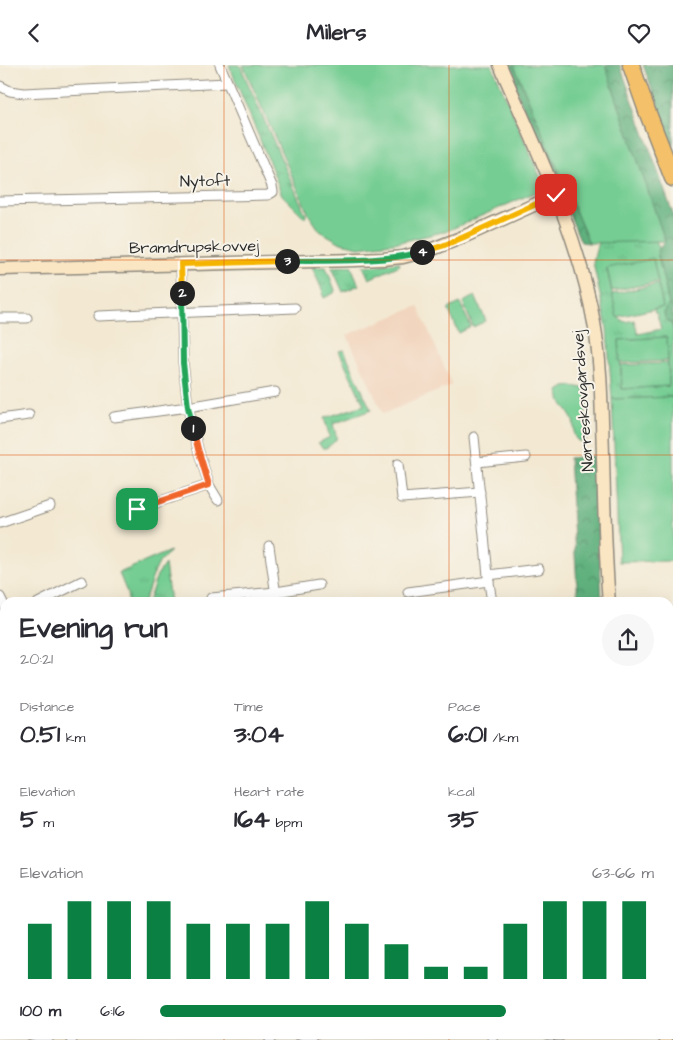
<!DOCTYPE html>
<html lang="en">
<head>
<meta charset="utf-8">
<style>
	:root { --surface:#fff; --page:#f7f7f7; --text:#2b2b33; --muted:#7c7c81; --accent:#0b8043 }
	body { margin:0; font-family:"Architects Daughter",sans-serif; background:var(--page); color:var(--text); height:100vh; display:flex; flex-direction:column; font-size:19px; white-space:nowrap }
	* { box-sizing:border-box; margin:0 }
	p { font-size:16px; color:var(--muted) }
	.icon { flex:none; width:28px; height:28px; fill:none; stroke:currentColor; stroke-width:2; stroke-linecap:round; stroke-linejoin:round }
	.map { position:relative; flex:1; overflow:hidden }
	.details { position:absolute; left:0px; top:532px; width:674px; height:442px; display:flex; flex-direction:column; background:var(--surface); border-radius:15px 15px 0 0; box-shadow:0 5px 20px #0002 }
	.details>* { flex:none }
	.pin { position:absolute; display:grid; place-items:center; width:42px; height:42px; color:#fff; margin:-21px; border-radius:10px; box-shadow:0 2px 8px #0006 }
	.km { position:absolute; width:25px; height:25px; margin:-12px; border-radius:50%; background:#222; color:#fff; font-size:14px; line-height:25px; text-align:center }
	.round { display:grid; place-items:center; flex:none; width:52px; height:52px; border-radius:26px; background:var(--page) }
	.headline { display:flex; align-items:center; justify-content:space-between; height:85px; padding:0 20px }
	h1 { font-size:28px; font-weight:800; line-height:38px }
	.stats { display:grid; grid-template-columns:repeat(3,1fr); gap:8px; height:85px; padding:5px 20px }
	.stats div { display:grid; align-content:center }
	.stats b { font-size:25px; font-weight:800 }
	.stats small { font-size:14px; font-weight:400 }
	.stats p { font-size:14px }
	.chart { height:140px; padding:10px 20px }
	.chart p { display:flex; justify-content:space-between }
	.chart svg { width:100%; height:90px; margin-top:5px; stroke:var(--accent); stroke-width:6 }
	ul { padding:0 20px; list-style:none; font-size:16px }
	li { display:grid; grid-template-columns:80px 60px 1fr; align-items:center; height:38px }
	li i { height:12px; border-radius:6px; background:var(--accent) }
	header { display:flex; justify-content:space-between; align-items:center; height:65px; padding:0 20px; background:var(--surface); font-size:22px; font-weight:800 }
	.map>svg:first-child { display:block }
</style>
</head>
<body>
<header><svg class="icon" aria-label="back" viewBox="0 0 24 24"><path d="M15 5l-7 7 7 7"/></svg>Milers<svg class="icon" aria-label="heart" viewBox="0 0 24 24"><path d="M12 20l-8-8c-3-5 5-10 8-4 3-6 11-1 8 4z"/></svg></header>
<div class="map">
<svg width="673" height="975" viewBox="0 0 673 975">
	<defs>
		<pattern id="grass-tufts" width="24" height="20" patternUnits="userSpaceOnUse" patternTransform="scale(1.25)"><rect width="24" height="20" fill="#74cd93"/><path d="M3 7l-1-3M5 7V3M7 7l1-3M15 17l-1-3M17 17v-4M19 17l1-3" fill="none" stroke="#65b07f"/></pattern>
		<pattern id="forest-crowns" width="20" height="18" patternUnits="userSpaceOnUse" patternTransform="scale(1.25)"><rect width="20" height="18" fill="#5fb07d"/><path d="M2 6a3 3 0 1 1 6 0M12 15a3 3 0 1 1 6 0" fill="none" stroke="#4f8f67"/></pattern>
	</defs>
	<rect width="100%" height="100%" fill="#f7f3e8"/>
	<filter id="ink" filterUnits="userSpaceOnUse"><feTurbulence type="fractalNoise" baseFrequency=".02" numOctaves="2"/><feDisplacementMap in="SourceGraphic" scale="10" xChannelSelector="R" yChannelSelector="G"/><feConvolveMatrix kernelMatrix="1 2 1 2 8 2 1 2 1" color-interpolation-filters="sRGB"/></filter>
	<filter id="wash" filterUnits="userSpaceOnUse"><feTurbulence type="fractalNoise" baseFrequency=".0096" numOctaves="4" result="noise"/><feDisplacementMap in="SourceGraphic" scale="20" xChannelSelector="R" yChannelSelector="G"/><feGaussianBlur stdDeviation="1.12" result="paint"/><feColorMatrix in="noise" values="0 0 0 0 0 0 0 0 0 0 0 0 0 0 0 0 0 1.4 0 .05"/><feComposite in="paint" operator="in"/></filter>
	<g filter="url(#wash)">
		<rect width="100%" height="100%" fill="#f3e9d3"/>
		<polygon fill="#f2d5be" points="418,241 452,320 383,349 347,270"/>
		<g fill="url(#grass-tufts)" stroke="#507c5f" fill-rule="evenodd">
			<polygon points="229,0 240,0 306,150 305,153 282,130 268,94"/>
			<path d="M656,176L660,184L657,187L670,239L669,241L671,258L673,264V332L612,334L607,263L593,197L598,177ZM653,194L663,242L654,244L655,248L657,249L661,264L638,269L634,255L625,257L617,252L607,204ZM667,272L669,321L622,324L619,275Z"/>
			<polygon points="399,197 400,200 369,214 363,201 380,200"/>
			<polygon points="351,201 359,220 343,227 332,202"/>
			<polygon points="312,202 326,202 335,225 334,228 324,233 322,228 323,227"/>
			<path d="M344,285L371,345L333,359C337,375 340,373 326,383H323L318,378L330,372L324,353L364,340L339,286Z"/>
			<polygon points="170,486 159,498 154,508 144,537 128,537 127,528 119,508"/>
			<polygon points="165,499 170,537 148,537 157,510"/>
			<polygon points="673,613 673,975 669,975 669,614"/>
		</g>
		<g fill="url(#forest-crowns)" stroke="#456e54">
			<polygon points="505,0 514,0 589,178 581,177"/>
			<polygon points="605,0 620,0 673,149 673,264 671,258 665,253 664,248 669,239 657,187 665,176"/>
			<polygon points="643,0 673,0 673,81"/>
			<polygon points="595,391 602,537 578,537 569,393"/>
		</g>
		<g fill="#74cd93" stroke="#507c5f">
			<polygon points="243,0 492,0 545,123 447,166 400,177 359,182 341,178 320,166 309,150"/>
			<polygon points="514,0 605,0 665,176 589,178"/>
			<polygon points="653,194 658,217 612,226 607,203"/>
			<polygon points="658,219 663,242 617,252 612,229"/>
			<polygon points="475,231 486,256 473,262 463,237"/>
			<polygon points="460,238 471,262 459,268 448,244"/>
			<polygon points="667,272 668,296 620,298 619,275"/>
			<polygon points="668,298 669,321 622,324 621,300"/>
			<path d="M572,321L583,323C589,332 590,338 585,348L591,367L584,376H578C570,368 576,365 573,356C569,346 558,338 559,326L565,322Z"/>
			<polygon points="673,332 673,496 619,497 612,334"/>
		</g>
	</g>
	<g filter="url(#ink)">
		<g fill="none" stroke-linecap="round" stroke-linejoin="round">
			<g stroke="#8f8a7f" stroke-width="11">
				<g id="street">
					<polyline points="0,21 10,26 24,28 227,18"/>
					<polyline points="0,136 268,130 273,127 272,121 220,0"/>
					<polyline points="181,199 183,297 188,342 198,384 209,420 218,435"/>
					<polyline points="98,251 295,243"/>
					<polyline points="0,253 27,253"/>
					<polyline points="114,352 188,342 275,327"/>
					<polyline points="0,354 29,350"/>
					<polyline points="474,372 488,510 492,538"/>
					<polyline points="477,397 526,392"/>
					<polyline points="398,399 402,433 480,427"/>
					<polyline points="137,444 209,420"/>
					<polyline points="0,458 50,441"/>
					<polyline points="269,481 277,538"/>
					<polyline points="488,510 539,504"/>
					<polyline points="408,527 489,516"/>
					<polyline points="0,532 5,542"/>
					<polyline points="211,533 276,527 319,520"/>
					<polyline points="38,538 82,516"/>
					<polyline points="0,557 5,554"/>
					<polyline points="0,697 5,697"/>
					<polyline points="0,800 5,801"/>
					<polyline points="0,867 5,869"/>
					<polyline points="0,913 5,897"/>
					<polyline points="0,961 5,963"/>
					<polyline points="31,970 48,975"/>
					<polyline points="299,970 314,975"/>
					<polyline points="549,970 560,971"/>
					<polyline points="72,975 73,970"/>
					<polyline points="270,975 272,970"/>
					<polyline points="492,975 493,970"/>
				</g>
			</g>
			<g stroke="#8f8a7f" stroke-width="15">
				<g id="secondary">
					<path d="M500,0C536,84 578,167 594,258C600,291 601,324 602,356C604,417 604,477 609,538"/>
					<polyline points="0,204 355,195 383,194 403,192 430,185 463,172 556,130"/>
					<polyline points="665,970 666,975"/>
				</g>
			</g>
			<g stroke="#8f8a7f" stroke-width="19">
				<polyline id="highway" points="631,0 647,46 673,113"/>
			</g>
			<use href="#street" stroke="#fff" stroke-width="9"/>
			<use href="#secondary" stroke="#fbe6c3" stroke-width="12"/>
			<use href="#highway" stroke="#f4c16a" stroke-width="16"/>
		</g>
	</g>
	<g fill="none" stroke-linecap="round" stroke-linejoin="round" filter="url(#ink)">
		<g stroke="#fff" stroke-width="10">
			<polyline id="split-1" points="137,444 209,420 198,384 193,363"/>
		</g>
		<g stroke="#fff" stroke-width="10">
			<polyline id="split-2" points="182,228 183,298 188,342 193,363"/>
		</g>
		<g stroke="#fff" stroke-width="10">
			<polyline id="split-3" points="182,228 181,199 287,196"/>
		</g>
		<g stroke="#fff" stroke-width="10">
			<path id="split-4" d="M287,196C332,195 378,198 422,187"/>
		</g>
		<g stroke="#fff" stroke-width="10">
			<polyline id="split-5" points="422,187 442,181 464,172 556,130"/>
		</g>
		<use href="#split-1" stroke="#f0652b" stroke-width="6"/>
		<use href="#split-2" stroke="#22a559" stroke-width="6"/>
		<use href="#split-3" stroke="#f5b400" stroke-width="6"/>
		<use href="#split-4" stroke="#22a559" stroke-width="6"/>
		<use href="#split-5" stroke="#f5b400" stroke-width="6"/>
	</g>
	<path fill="none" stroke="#df570e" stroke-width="1" stroke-opacity="0.55" d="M224,0V538M449,0V538M0,195H673M0,390H673M0,585H5M669,585H673M0,780H5M669,780H673M224,970V975M449,970V975"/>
	<g text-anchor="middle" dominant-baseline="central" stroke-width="4" stroke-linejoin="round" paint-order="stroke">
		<g font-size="16" fill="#2b2b2b" stroke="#f7f3e8">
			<text transform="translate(205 116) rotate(-1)">Nytoft</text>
			<text transform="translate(194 182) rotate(-1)">Bramdrupskovvej</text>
			<text transform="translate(583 336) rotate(-94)">Nørreskovgårdsvej</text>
		</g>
	</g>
</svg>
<div class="pin" style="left:137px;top:444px;background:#1e9e55"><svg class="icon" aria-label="arrive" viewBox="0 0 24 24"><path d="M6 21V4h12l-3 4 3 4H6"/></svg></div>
<div class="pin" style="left:556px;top:130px;background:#d93025"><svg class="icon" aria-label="check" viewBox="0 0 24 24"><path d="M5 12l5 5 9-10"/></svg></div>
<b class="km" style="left:193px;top:363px">1</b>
<b class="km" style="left:182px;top:228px">2</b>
<b class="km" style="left:287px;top:196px">3</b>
<b class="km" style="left:422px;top:187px">4</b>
<section class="details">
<div class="headline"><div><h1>Evening run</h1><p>20:21</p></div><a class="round"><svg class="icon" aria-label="share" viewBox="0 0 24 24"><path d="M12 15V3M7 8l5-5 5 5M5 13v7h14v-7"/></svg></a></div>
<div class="stats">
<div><p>Distance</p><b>0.51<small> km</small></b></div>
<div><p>Time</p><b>3:04</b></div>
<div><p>Pace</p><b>6:01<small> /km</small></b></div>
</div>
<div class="stats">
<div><p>Elevation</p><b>5<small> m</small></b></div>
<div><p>Heart rate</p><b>164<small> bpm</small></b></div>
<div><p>kcal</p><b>35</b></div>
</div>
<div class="chart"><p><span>Elevation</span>63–66 m</p>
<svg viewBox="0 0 160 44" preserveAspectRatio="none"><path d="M5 44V17M15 44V6M25 44V6M35 44V6M45 44V17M55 44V17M65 44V17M75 44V6M85 44V17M95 44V27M105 44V38M115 44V38M125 44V17M135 44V6M145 44V6M155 44V6"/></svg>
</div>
<ul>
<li><b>100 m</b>6:16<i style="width:70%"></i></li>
</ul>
</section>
</div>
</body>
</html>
